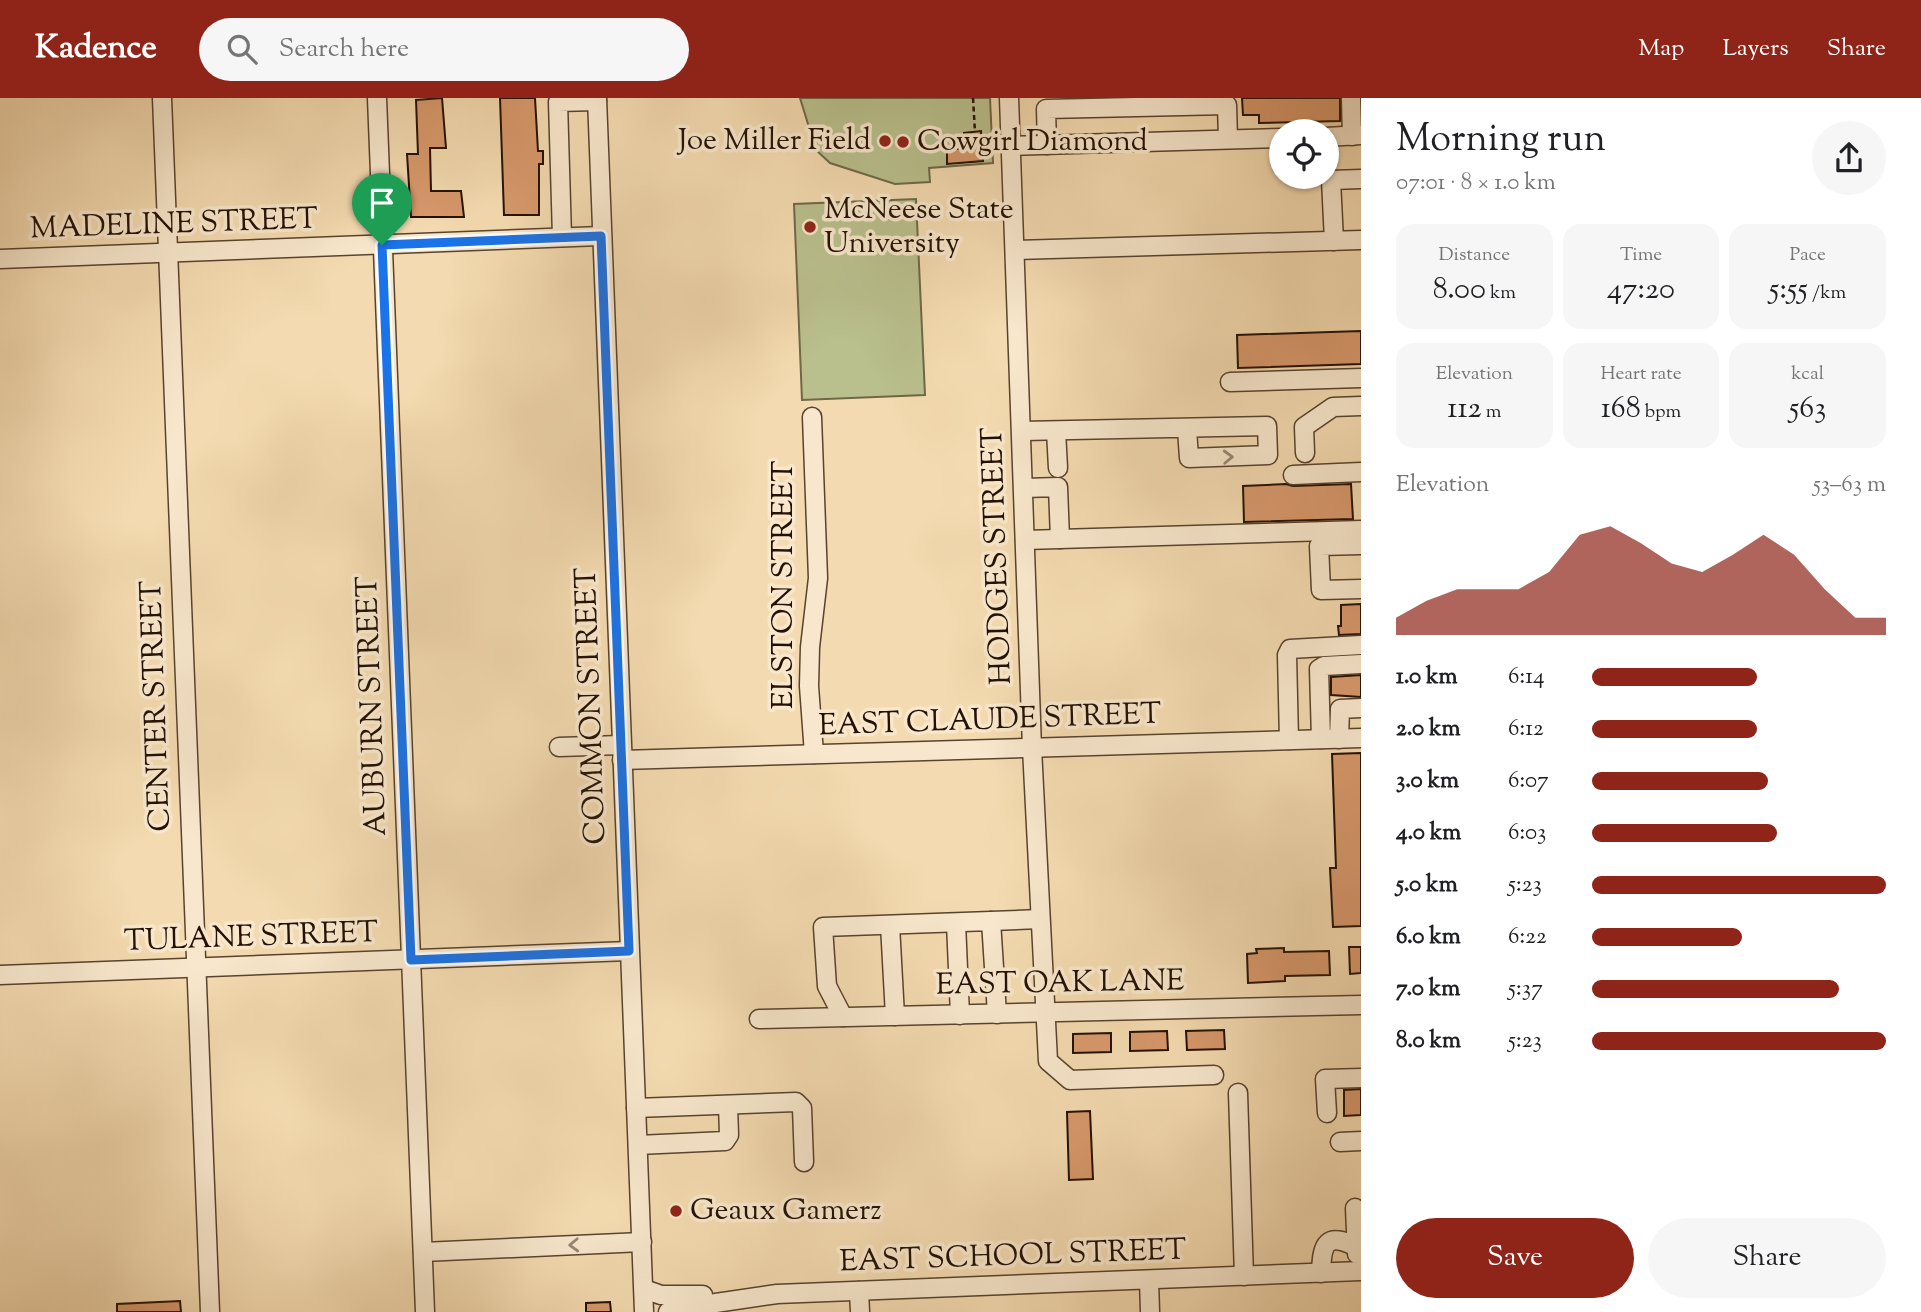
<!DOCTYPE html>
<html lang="en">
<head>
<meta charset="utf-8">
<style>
	:root { --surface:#fff; --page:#f6f6f6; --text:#202124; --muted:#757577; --accent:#8f2418 }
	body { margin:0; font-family:"Sorts Mill Goudy",serif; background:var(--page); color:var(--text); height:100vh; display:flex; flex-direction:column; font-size:26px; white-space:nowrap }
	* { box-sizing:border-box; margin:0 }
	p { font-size:23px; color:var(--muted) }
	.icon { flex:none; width:38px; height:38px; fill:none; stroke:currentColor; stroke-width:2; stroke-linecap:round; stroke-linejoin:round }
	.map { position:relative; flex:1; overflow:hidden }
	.drawer { display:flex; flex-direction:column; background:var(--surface); width:560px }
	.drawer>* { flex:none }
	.buttons { position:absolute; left:1269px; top:21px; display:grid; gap:14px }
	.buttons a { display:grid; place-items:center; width:70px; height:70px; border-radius:50%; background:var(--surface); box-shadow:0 2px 5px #0004; font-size:35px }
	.pin { position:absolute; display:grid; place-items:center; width:60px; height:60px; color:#fff; margin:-72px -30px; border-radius:50% 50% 50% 0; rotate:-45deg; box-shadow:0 0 7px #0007 }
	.pin .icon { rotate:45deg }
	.round { display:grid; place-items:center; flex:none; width:74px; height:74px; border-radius:37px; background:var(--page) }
	.headline { display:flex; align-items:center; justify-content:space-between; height:119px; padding:0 35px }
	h1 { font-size:38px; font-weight:600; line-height:52px }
	.figures { display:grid; grid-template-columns:repeat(3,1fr); gap:10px; height:119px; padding:7px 35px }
	.figures div { display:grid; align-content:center; border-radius:18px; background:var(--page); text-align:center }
	.figures b { font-size:30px; font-weight:600 }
	.figures small { font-size:19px; font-weight:400 }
	.figures p { font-size:19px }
	.chart { height:196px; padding:14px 35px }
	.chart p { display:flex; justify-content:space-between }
	.chart svg { width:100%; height:126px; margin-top:7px; fill:var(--accent); opacity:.7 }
	.button { display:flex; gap:14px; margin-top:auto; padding:14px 35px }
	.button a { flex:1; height:80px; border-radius:42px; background:var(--accent); color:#fff; font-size:28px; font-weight:600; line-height:80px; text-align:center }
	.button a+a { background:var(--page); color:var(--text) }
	ul { padding:0 35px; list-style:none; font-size:23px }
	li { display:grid; grid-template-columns:112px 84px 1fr; align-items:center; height:52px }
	li i { height:18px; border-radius:9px; background:var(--accent) }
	header { display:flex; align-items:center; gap:42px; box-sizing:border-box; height:98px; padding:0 35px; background:var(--accent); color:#fff }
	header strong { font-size:33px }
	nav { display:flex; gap:38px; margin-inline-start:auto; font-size:24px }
	.search { width:490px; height:63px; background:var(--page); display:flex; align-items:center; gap:18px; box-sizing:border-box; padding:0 24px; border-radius:38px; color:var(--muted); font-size:26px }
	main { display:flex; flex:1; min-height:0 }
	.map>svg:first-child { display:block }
</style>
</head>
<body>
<header>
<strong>Kadence</strong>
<div class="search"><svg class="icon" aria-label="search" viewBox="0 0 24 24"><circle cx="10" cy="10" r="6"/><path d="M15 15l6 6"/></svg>Search here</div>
<nav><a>Map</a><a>Layers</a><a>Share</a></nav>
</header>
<main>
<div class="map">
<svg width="1361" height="1214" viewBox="0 0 1361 1214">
	<rect width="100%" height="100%" fill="#f4dab0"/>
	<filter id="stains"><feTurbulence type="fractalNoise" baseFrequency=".00286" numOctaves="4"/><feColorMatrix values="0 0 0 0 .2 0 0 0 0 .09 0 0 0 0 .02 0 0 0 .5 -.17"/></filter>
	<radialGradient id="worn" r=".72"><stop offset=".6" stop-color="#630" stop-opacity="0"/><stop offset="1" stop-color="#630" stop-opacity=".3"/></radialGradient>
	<g fill="#b9c08d" stroke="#6e6848" stroke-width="2">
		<polygon points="800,0 990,0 993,65 929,70 930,84 895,86 830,65 816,52"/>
		<polygon points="916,101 925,297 802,302 794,106"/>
	</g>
	<g fill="#d7986b" stroke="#241103" stroke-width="2">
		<polygon points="442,0 446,50 430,50 431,93 461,93 464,119 411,119 407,56 418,56 416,2"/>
		<polygon points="500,0 535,0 538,53 543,53 543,66 539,66 539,117 504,117"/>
		<polygon points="1242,0 1340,0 1340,23 1259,25 1259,17 1243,17"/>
		<polygon points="981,33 983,63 947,66 947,52 965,50 964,35"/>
		<polygon points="1361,233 1361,266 1238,270 1237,237"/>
		<polygon points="1286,386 1293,388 1351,386 1353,421 1244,424 1243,388"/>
		<polygon points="1361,506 1361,536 1339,537 1338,528 1341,528 1341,507"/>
		<polygon points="1361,577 1361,599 1331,597 1331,579"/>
		<polygon points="1361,655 1361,828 1333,829 1330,770 1336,770 1332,656"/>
		<polygon points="1349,849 1361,849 1361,875 1350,876"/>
		<polygon points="1284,850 1284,854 1329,853 1330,877 1285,878 1285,883 1248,885 1247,856 1257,855 1256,851"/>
		<polygon points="1224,932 1225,951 1187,952 1186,933"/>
		<polygon points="1167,933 1168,952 1130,953 1130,934"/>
		<polygon points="1111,935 1111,954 1073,955 1073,936"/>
		<polygon points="1361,991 1361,1017 1344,1018 1344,992"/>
		<polygon points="1090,1013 1093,1081 1069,1082 1067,1014"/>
		<polygon points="180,1203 181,1214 117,1214 117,1206"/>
		<polygon points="610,1204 611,1214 586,1214 586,1205"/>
	</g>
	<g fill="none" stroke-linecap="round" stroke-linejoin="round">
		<g stroke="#58432e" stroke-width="21">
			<g id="minor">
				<polyline points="162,0 210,1214"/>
				<polyline points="377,0 425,1214"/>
				<polyline points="597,0 644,1214"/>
				<polyline points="1009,0 1032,650 1048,963 1070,982 1214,977"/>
				<polyline points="1351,0 1352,38"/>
				<polyline points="1326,39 1361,37"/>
				<polyline points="1047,47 1046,11 1227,7 1228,41"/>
				<polyline points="1011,48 1281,40"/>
				<polyline points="562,139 558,4 597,3"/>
				<polyline points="1334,143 1331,82 1361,81"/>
				<polyline points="1016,152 1361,142"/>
				<polyline points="0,161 601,138"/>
				<polyline points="1230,284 1361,280"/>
				<polyline points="812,319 818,480 810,549 809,588 814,656"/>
				<polyline points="1022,333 1267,328 1268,357 1189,360 1187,331"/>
				<polyline points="1056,333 1058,370"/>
				<polyline points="1305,355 1304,329 1333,309 1361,308"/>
				<polyline points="1293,377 1361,374"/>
				<polyline points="1024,390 1058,389 1060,441"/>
				<polyline points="1025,442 1361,432"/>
				<polyline points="1361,447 1319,448 1321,492 1361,491"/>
				<polyline points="1321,641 1319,571 1324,568 1361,566"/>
				<polyline points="1339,641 1340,611 1361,610"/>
				<polyline points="1289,642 1287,557 1290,551 1361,547"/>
				<polyline points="559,649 621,647"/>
				<polyline points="622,662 1361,640"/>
				<polyline points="991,823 1040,821"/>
				<polyline points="956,825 960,917"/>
				<polyline points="890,827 895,918"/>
				<polyline points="0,877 629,853"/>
				<polyline points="843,919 827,888 823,829 991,823 997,916"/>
				<polyline points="759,921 1361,907"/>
				<polyline points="1238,995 1244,1178"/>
				<polyline points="636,1010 796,1004 802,1010 804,1064"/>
				<polyline points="1327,1015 1325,981 1361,980"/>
				<polyline points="1340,1044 1361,1043"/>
				<polyline points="638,1047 725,1043 729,1037 728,1007"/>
				<polyline points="1355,1110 1357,1156"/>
				<polyline points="423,1154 642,1144"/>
				<path d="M1321,1175C1322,1145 1326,1134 1357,1149"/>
				<polyline points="1149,1182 1150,1214"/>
				<polyline points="644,1191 661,1197 703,1197"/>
				<polyline points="859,1193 860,1214"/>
				<polyline points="668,1214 682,1210 777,1196 1361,1173"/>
			</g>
		</g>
		<polyline stroke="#241103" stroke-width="2.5" stroke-dasharray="5 3.5" stroke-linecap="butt" points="973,0 975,34"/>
		<use href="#minor" stroke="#f8e7cc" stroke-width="18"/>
	</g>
	<defs><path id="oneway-chevron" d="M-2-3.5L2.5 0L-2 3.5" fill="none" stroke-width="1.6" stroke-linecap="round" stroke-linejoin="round" transform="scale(1.75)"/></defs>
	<g stroke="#998772">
		<use href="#oneway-chevron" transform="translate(1228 359) rotate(-2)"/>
		<use href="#oneway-chevron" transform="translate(574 1147) rotate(178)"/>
	</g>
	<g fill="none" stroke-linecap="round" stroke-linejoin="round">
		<g stroke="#fff" stroke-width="14">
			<polygon id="route" points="601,138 629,853 411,862 382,147"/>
		</g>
		<use href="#route" stroke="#1a73e8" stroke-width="9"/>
	</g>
	<g fill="#8f2418" stroke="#f8e7cc" stroke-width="2.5">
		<circle cx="885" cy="43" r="7"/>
		<circle cx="903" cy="44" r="7"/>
		<circle cx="810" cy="129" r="7"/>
		<circle cx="676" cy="1113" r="7"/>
	</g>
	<g text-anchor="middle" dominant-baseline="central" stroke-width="7" stroke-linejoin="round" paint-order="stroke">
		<g font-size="30" fill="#241103" stroke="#f8e7cc" text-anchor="start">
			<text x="871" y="43" text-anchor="end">Joe Miller Field</text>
			<text x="917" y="44">Cowgirl Diamond</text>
			<text x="824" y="112">McNeese State<tspan x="824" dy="34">University</tspan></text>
			<text x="690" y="1113">Geaux Gamerz</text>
		</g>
		<g font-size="30" fill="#241103" stroke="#f8e7cc">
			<text transform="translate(174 127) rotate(-2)">MADELINE STREET</text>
			<text transform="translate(998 458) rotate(-92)">HODGES STREET</text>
			<text transform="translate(784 487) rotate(-90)">ELSTON STREET</text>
			<text transform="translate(157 608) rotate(-92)">CENTER STREET</text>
			<text transform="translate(373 608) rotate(-92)">AUBURN STREET</text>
			<text transform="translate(592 608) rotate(-92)">COMMON STREET</text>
			<text transform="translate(990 623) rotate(-2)">EAST CLAUDE STREET</text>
			<text transform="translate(251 840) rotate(-2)">TULANE STREET</text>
			<text transform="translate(1060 886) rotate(-1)">EAST OAK LANE</text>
			<text transform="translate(1013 1159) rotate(-2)">EAST SCHOOL STREET</text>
		</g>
	</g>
	<rect width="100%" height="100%" filter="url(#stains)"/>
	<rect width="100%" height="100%" fill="url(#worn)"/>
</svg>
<div class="buttons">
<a><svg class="icon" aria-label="locate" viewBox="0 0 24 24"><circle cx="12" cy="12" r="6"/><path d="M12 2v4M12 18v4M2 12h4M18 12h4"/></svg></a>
</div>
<div class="pin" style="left:382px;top:147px;background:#1e9e55"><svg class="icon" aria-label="arrive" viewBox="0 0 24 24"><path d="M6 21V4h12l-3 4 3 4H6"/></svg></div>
</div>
<section class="drawer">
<div class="headline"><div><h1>Morning run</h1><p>07:01 · 8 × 1.0 km</p></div><a class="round"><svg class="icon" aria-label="share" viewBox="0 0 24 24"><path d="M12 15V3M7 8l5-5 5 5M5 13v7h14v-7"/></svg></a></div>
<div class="figures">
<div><p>Distance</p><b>8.00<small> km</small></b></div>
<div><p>Time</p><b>47:20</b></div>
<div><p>Pace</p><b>5:55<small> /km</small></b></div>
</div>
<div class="figures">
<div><p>Elevation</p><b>112<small> m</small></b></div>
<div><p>Heart rate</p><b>168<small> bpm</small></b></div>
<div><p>kcal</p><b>563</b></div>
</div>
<div class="chart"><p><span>Elevation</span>53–63 m</p>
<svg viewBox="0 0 160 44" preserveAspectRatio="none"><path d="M0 44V38L10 32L20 28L30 28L40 28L50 22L60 9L70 6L80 12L90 19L100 22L110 16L120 9L130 16L140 28L150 38L160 38V44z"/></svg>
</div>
<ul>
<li><b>1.0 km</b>6:14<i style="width:56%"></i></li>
<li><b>2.0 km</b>6:12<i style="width:56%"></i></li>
<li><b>3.0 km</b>6:07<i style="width:60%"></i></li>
<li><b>4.0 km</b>6:03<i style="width:63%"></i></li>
<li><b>5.0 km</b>5:23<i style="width:100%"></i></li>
<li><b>6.0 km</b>6:22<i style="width:51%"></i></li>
<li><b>7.0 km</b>5:37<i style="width:84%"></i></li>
<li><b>8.0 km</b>5:23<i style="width:100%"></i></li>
</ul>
<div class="button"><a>Save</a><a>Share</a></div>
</section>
</main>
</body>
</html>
